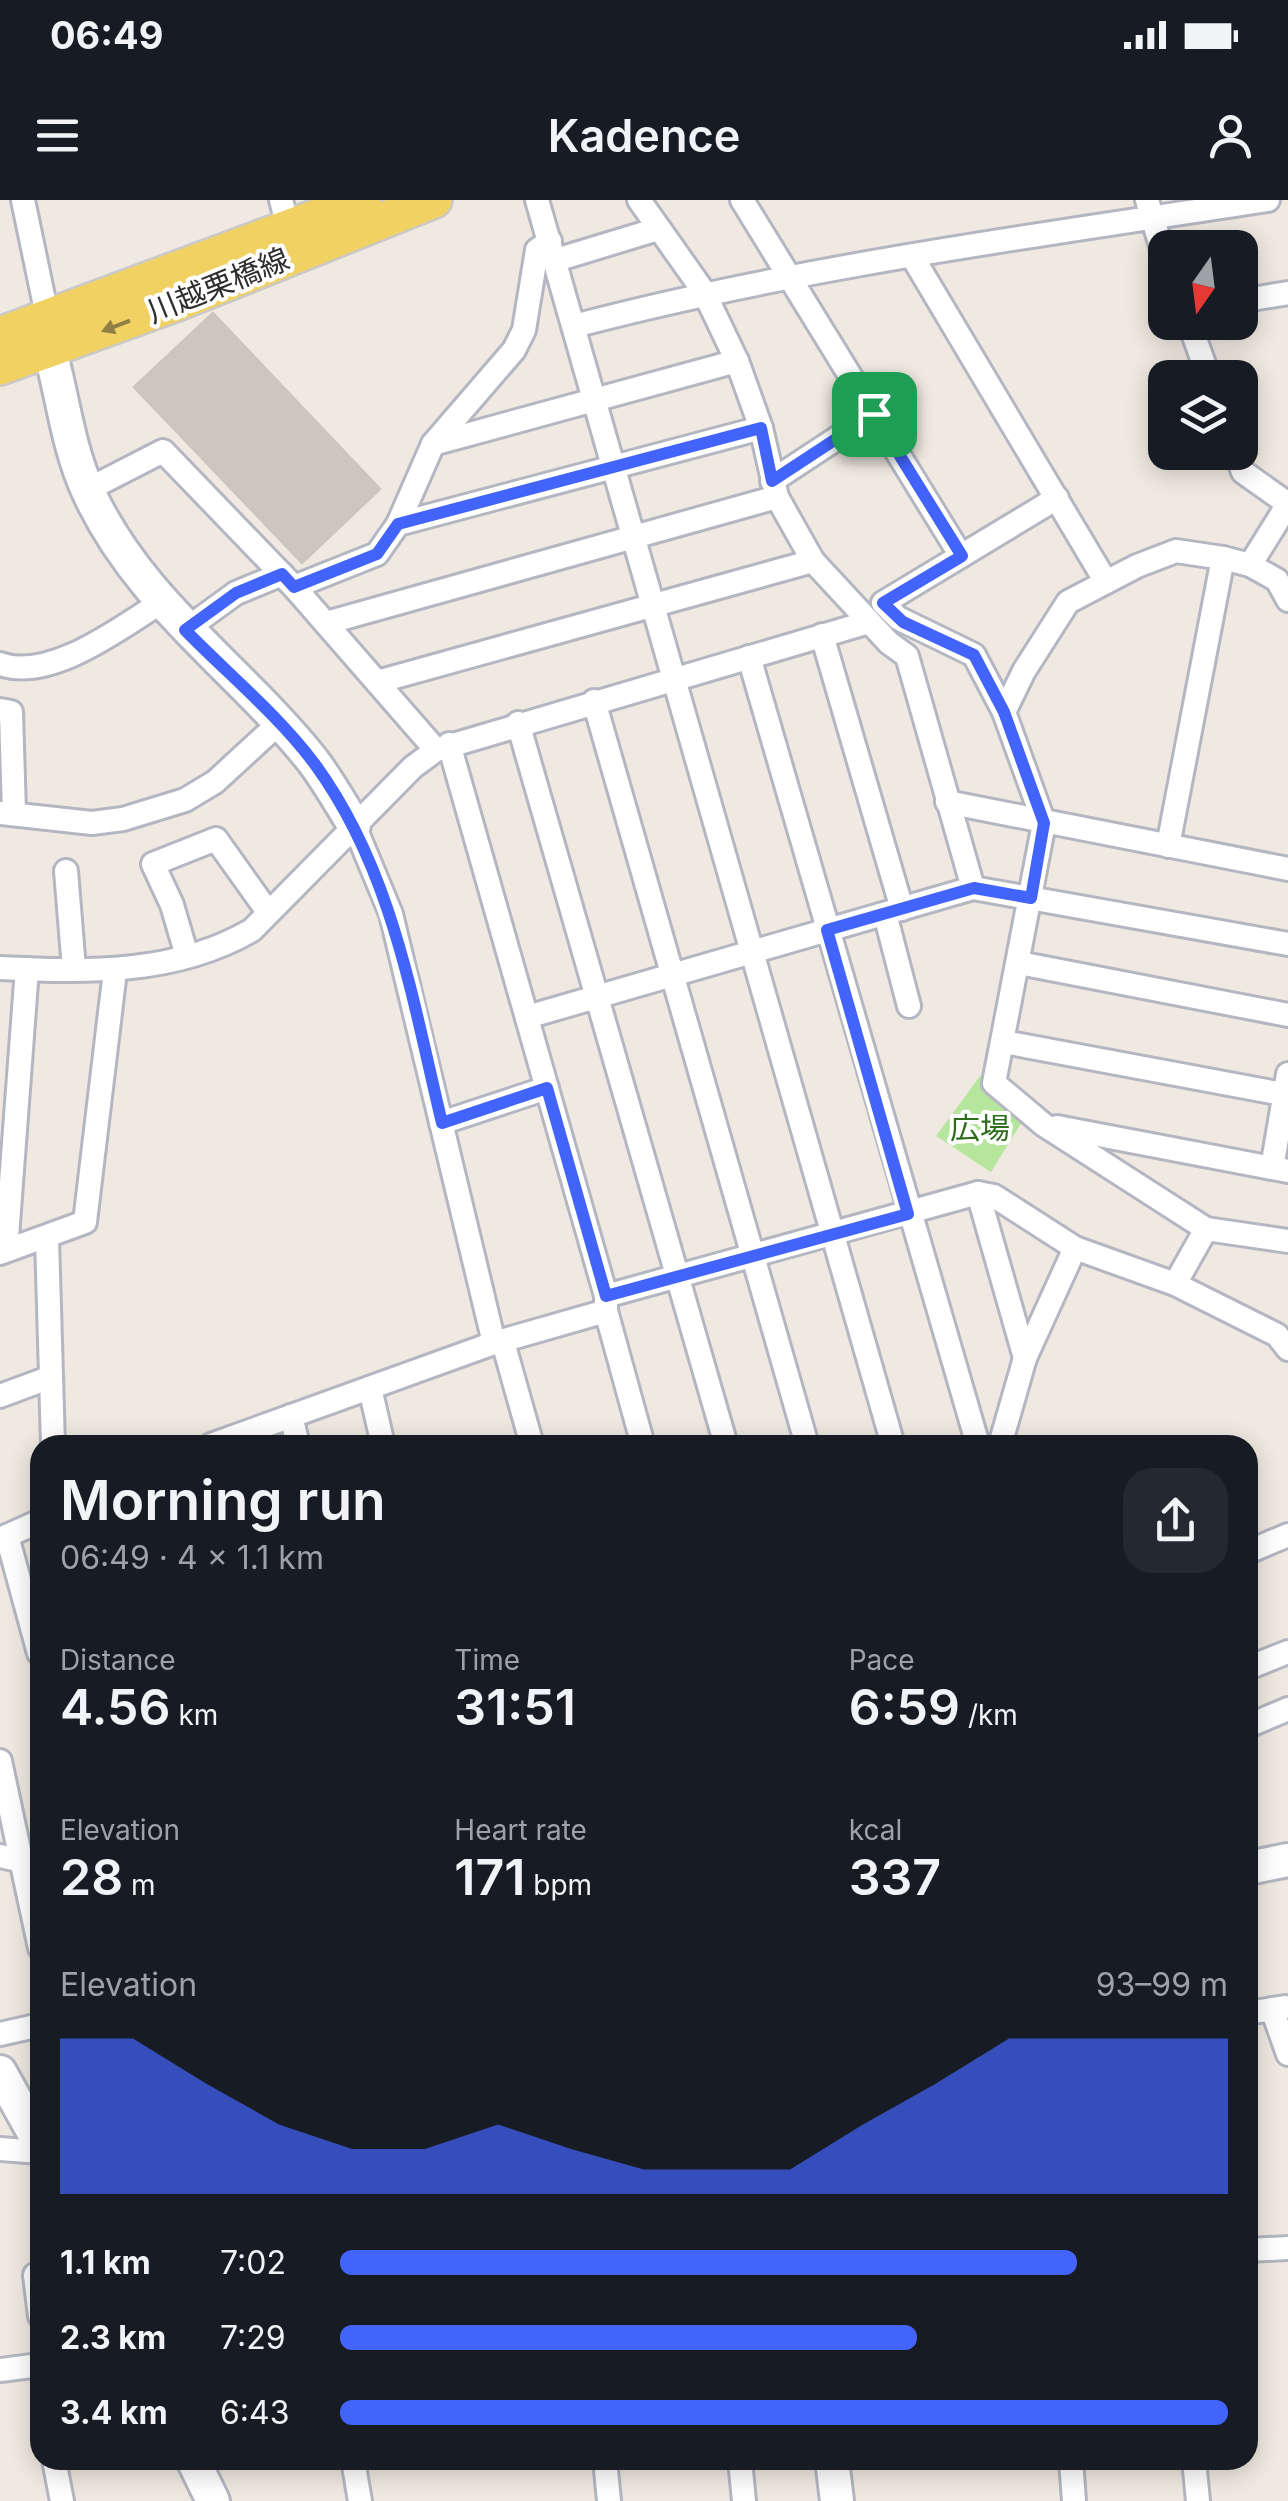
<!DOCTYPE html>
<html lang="en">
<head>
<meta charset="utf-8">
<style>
	:root { --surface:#171b24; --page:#242831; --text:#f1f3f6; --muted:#9ea1a6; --accent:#4264fb }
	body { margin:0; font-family:Inter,"Noto Sans JP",sans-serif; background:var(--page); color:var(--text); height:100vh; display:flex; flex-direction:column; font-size:38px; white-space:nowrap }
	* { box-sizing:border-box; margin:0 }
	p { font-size:32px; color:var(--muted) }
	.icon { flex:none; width:55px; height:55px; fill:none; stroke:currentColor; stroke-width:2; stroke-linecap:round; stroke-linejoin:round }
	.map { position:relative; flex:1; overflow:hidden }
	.side { position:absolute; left:30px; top:1235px; width:1228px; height:1035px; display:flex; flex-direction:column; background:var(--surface); border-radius:30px; box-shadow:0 5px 25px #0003 }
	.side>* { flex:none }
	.needle { width:65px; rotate:194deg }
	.buttons { position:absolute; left:1148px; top:30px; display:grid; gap:20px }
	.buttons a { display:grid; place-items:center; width:110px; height:110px; border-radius:20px; background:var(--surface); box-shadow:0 5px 25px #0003; font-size:50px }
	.pin { position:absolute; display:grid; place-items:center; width:85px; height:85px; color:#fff; margin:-42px; border-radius:20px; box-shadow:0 5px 15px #0006 }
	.round { display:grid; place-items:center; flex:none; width:105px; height:105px; border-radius:30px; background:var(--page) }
	.headline { display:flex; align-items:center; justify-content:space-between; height:170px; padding:0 30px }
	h1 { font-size:55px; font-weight:600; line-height:75px }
	.metrics { display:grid; grid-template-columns:repeat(3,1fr); gap:15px; height:170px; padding:10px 30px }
	.metrics div { display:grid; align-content:center }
	.metrics b { font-size:50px; font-weight:600 }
	.metrics small { font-size:28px; font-weight:400 }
	.metrics p { font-size:28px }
	.chart { height:280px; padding:20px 30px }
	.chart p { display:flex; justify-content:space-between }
	.chart svg { width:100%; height:180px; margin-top:10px; fill:var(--accent); opacity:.7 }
	ul { padding:0 30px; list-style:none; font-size:32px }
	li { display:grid; grid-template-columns:160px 120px 1fr; align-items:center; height:75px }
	li i { height:25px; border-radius:12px; background:var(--accent) }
	.status { display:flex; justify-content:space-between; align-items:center; height:70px; padding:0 50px; background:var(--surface); direction:ltr }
	.status svg { height:28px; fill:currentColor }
	header { display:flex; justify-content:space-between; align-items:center; height:130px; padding:0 30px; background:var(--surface); font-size:45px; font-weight:600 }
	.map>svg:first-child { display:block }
</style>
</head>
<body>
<div class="status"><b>06:49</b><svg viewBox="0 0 49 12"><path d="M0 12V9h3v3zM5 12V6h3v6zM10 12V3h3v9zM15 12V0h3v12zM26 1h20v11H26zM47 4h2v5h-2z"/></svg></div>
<header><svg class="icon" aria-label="menu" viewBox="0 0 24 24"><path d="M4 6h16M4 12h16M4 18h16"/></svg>Kadence<svg class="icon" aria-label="person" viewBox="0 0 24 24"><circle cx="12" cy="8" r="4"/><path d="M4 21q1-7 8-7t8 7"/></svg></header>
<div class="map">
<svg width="1288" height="2301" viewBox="0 0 1288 2301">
	<rect width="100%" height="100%" fill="#efe9e1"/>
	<polygon fill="#b6e59e" points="980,876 1028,912 991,972 936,936"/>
	<polygon fill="#cbc7bf" stroke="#cbc5ba" stroke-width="2.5" points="213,113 380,289 302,363 134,187"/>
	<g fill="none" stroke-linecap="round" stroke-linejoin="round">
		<g stroke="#b4b7c1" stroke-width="28">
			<g id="street">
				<polyline points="23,0 48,120"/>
				<polyline points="281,0 288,27"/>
				<polyline points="537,0 893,1245"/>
				<polyline points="639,0 704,92 737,161 761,228 777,297 813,361 889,443 907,456 973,688"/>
				<polyline points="742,0 961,356"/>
				<polyline points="1147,0 1165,59"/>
				<polyline points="912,56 1106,382"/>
				<polyline points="556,60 658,29"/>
				<polyline points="1240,101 1288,93"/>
				<polyline points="1189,122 1209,178"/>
				<path d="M574,126C802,66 1035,36 1268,0"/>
				<polyline points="433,244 737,161"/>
				<polyline points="1236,252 1243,272 1288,304 1250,365"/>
				<polyline points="772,281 874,214"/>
				<polyline points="87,290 163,251 294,387 436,550"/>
				<polyline points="398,324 433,244 514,150 524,130 537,50 550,41"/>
				<polyline points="294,387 377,354 398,324 761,228"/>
				<polyline points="1288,400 1277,380 1250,365 1223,358 1176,351 1137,366 1068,402 1024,471 1004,512 1044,623 994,883 1044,925 1206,1029 1288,1041"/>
				<polyline points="326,423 777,297"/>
				<polyline points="185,430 236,393 282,374"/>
				<polyline points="822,435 902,709"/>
				<polyline points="749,457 978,1245"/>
				<path d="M0,464C50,482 120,428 160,403"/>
				<polyline points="377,482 813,361"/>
				<polyline points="594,501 807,1245"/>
				<polyline points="0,510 11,512 14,613"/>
				<polyline points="1004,512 974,455 898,418 883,403 1057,298"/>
				<polyline points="518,523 726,1245"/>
				<polyline points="449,544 606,1096 606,1111 643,1245"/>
				<polyline points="947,602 1288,669"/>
				<polyline points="0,613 92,623 123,619 185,600 215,582 278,524"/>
				<polyline points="354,625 391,714 494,1143"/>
				<polyline points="1168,646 1223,358"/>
				<polyline points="66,671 74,769"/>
				<polyline points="885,714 909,806"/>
				<polyline points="187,756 172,705 153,664 216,639 268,712"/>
				<polyline points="1019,763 1288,815"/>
				<path d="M0,768C86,772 175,775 252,730L413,567L436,550L869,422"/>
				<polyline points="527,817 973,688 1288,744"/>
				<polyline points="1004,842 1288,895"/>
				<polyline points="441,923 547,888"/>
				<polyline points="1057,927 1288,971"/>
				<polyline points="1272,968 1288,874"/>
				<polyline points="978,993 994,996 1075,1048 1175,1084 1277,1135 1288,1149"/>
				<polyline points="47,1038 53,1245"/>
				<polyline points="6,1050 27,769"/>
				<polyline points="0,1053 85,1022 115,771"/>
				<polyline points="1175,1084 1206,1029"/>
				<polyline points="606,1096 978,993 1025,1158"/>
				<polyline points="503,1142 532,1245"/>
				<polyline points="370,1188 383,1245"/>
				<polyline points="0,1196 51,1177"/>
				<polyline points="291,1216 298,1245"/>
				<polyline points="211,1245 494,1143 606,1111"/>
				<polyline points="1000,1245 1025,1158 1075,1048"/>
				<polyline points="7,1336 39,1453"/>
				<polyline points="0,1339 40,1321"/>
				<polyline points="1248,1352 1288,1335"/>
				<polyline points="1248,1468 1288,1452"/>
				<polyline points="1248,1526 1288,1509"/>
				<polyline points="0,1561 40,1748"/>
				<polyline points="0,1656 40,1665"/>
				<polyline points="1272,1809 1288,1854"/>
				<polyline points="1248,1813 1285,1807"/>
				<polyline points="0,1834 40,1825"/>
				<polyline points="0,1949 40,1952"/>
				<polyline points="1248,2050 1288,2048"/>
				<polyline points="35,2075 40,2116"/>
				<polyline points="0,2170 40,2165"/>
				<polyline points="54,2260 62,2301"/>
				<polyline points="353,2260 360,2301"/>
				<polyline points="605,2260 609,2301"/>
				<polyline points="740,2260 744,2301"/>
				<polyline points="1071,2260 1074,2301"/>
				<polyline points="1194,2260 1198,2301"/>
			</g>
		</g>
		<g stroke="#b4b7c1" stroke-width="38">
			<g id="secondary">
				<path d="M50,151C63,198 68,247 88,291C139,403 239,468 313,561C328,581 341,604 354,625"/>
				<polyline points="1248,1668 1288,1660"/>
				<polyline points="0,1872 40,1944"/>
				<polyline points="193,2260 213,2301"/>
				<polyline points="832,2260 837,2301"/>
			</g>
		</g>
		<g stroke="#c9c9c9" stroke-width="40">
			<g id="primary">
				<polyline points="0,135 363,0"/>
				<polyline points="0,167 177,103 434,0"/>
			</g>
		</g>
		<use href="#street" stroke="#fff" stroke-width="22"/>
		<use href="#secondary" stroke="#fff" stroke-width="32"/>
		<use href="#primary" stroke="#f2d163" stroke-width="35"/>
	</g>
	<defs><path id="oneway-solid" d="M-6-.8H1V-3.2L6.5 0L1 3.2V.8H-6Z" transform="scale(2.5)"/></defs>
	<use fill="#908048" href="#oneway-solid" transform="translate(116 126) rotate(159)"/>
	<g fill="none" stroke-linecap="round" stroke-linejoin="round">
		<g stroke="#fff" stroke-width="20">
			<path id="route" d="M874,214L962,356L883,403L903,422L974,455L1004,512L1044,623L1031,698L974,688L827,730L908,1014L606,1096L547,888L442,923C412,798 392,669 314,563C278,515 227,473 185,430L236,393L282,374L294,387L377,354L398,324L761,228L772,281Z"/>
		</g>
		<use href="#route" stroke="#4264fb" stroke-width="12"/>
	</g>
	<g text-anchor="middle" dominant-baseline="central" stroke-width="8" stroke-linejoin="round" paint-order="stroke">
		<g font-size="30" fill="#2e2e2e" stroke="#fff">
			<text transform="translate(218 85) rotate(-22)">川越栗橋線</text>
		</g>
		<g font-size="30" fill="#2c6e1b" stroke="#fff">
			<text x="980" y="928">広場</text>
		</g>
	</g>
</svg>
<div class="buttons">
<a><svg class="needle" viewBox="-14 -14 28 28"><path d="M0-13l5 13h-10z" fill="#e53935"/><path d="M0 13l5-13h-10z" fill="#9ea1a6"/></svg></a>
<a><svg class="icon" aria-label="layers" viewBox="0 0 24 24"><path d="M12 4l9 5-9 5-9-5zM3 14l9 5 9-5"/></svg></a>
</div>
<div class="pin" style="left:874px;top:214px;background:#1e9e55"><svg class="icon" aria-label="arrive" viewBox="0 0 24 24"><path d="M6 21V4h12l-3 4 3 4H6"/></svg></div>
<section class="side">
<div class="headline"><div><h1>Morning run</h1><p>06:49 · 4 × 1.1 km</p></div><a class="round"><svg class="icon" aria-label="share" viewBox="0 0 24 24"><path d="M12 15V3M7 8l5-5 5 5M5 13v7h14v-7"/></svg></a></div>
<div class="metrics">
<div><p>Distance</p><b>4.56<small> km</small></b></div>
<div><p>Time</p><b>31:51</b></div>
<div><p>Pace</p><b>6:59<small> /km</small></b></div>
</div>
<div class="metrics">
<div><p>Elevation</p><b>28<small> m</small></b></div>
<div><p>Heart rate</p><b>171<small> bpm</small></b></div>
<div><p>kcal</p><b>337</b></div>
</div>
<div class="chart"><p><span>Elevation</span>93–99 m</p>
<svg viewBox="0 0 160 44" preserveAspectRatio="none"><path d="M0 44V6L10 6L20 17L30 27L40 33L50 33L60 27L70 33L80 38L90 38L100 38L110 27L120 17L130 6L140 6L150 6L160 6V44z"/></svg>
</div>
<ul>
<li><b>1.1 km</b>7:02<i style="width:83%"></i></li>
<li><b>2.3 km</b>7:29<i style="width:65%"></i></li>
<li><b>3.4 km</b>6:43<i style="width:100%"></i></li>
</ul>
</section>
</div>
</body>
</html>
